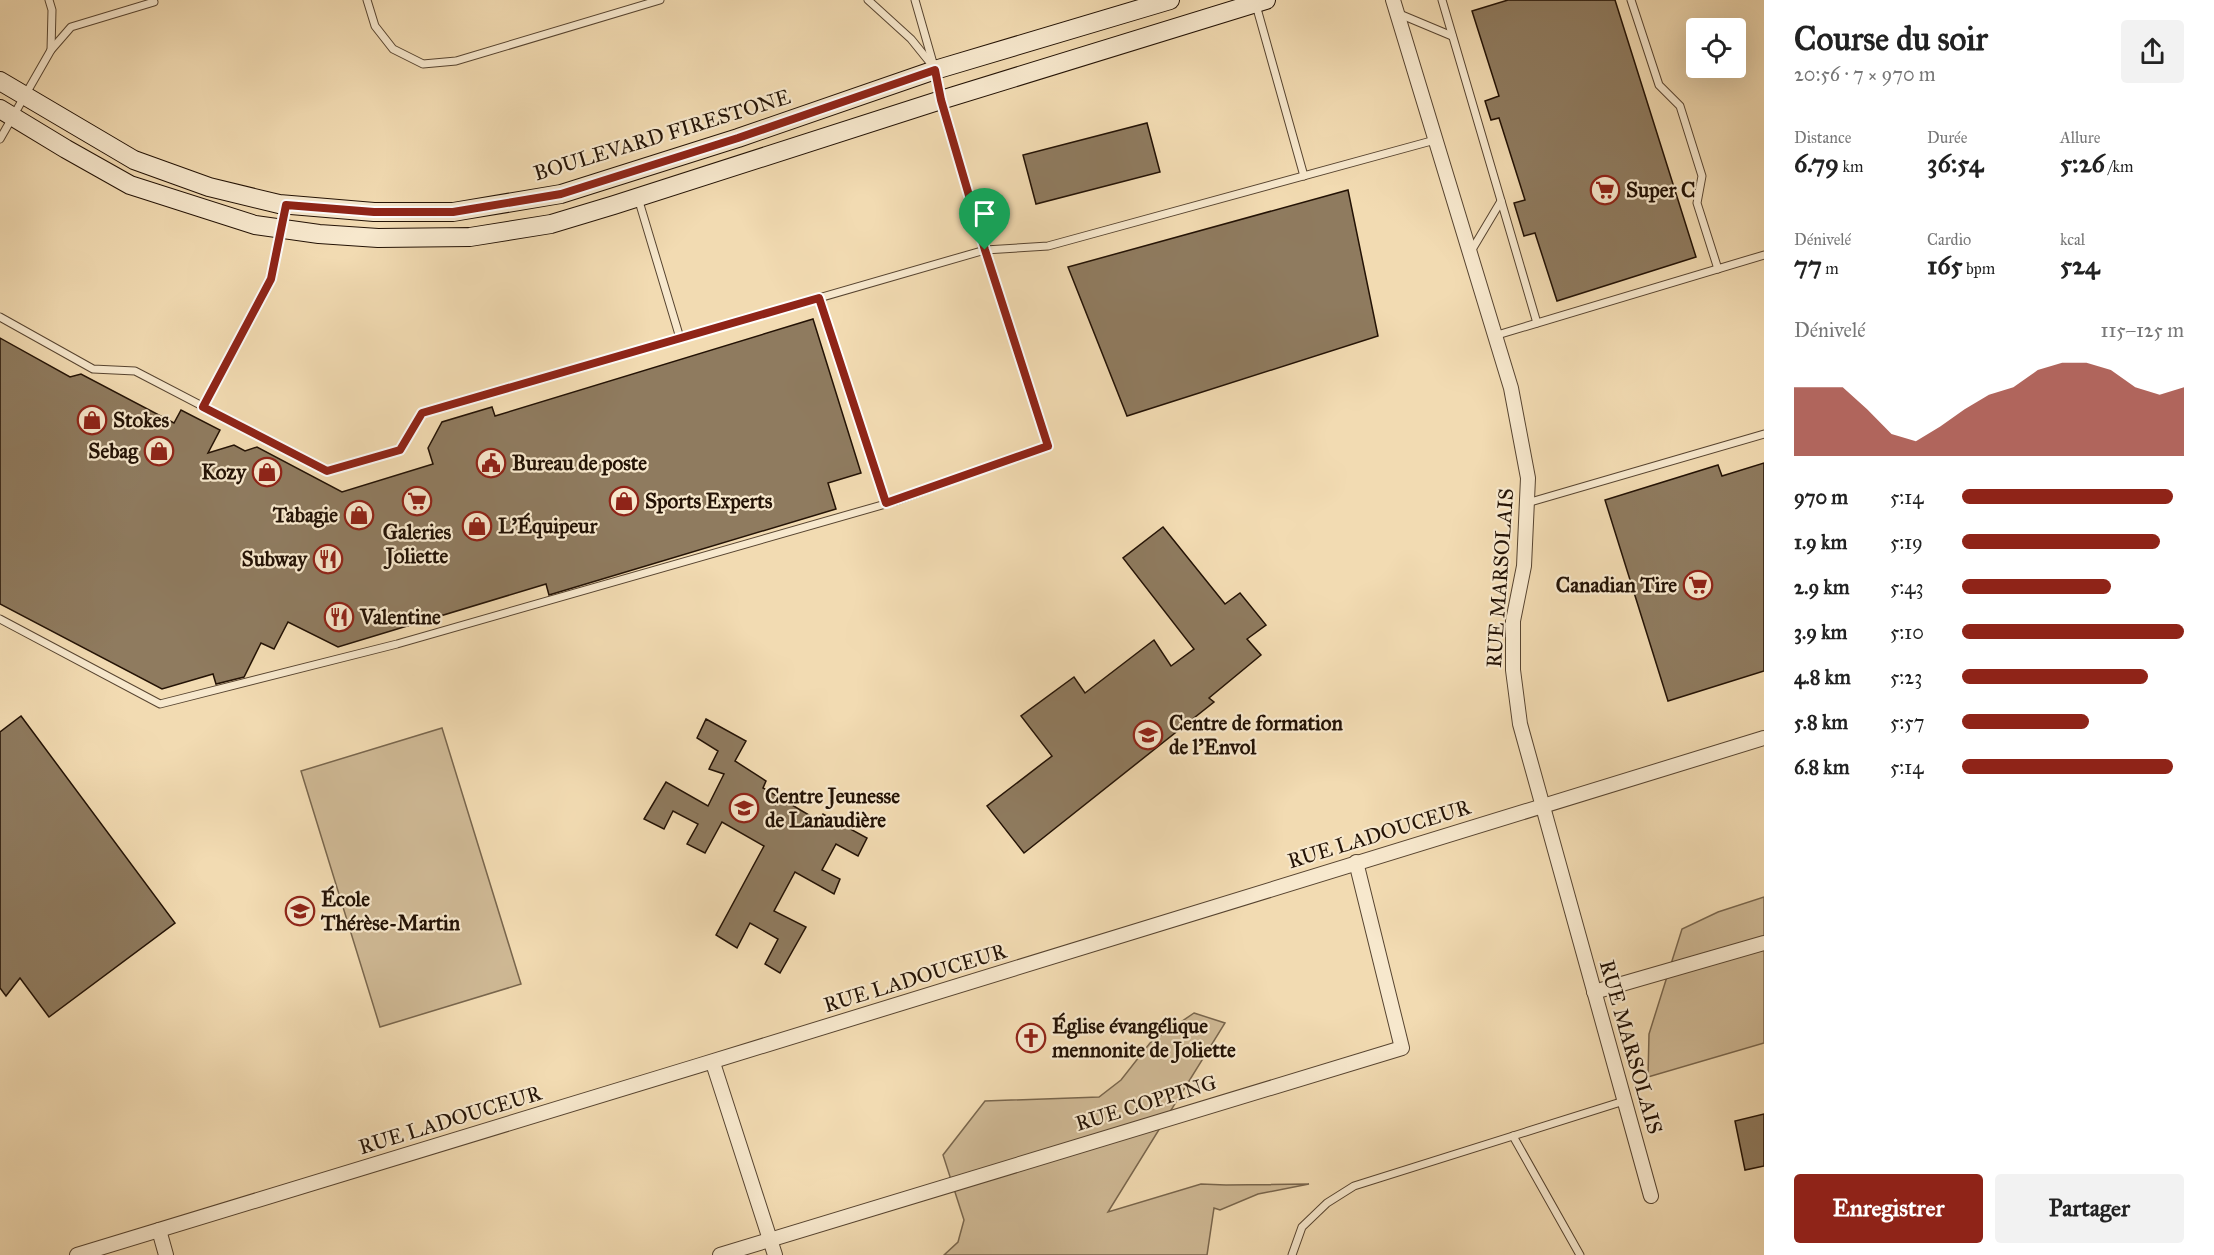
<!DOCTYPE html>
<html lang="fr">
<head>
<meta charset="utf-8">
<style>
	:root { --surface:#fff; --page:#f2f2f2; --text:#222; --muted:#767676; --accent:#8f2418 }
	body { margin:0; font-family:"IM FELL Great Primer",serif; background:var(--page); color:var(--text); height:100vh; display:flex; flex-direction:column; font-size:22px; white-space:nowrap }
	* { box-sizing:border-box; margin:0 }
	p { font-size:20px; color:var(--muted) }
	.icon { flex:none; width:33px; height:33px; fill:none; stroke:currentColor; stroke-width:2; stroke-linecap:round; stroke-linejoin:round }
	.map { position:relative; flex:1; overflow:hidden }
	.panel { display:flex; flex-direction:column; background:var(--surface); width:450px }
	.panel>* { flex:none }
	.buttons { position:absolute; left:1686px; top:18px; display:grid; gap:12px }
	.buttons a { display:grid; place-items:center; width:60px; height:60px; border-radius:6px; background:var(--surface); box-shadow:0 6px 24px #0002; font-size:30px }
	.pin { position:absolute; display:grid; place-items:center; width:51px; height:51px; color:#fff; margin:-62px -26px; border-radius:50% 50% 50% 0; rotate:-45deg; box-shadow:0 0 6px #0007 }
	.pin .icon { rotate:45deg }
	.round { display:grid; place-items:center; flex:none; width:63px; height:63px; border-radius:6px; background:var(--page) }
	.overview { display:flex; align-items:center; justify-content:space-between; height:102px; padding:0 30px }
	h1 { font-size:33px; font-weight:700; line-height:45px }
	.figures { display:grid; grid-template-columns:repeat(3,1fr); gap:9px; height:102px; padding:6px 30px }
	.figures div { display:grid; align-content:center }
	.figures b { font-size:26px; font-weight:700 }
	.figures small { font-size:16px; font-weight:400 }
	.figures p { font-size:16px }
	.chart { height:168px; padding:12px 30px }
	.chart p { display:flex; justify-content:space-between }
	.chart svg { width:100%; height:108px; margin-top:6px; fill:var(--accent); opacity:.7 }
	.button { display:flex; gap:12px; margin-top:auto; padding:12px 30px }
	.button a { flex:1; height:69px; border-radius:6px; background:var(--accent); color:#fff; font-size:24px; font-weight:700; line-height:69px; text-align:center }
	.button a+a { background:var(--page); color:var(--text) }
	ul { padding:0 30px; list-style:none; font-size:20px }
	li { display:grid; grid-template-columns:96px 72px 1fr; align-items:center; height:45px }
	li i { height:15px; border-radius:8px; background:var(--accent) }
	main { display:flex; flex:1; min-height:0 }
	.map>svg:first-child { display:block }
</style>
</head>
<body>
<main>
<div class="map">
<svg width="1764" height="1255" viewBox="0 0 1764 1255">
	<rect width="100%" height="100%" fill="#f2dbb2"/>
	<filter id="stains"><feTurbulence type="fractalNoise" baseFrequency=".00333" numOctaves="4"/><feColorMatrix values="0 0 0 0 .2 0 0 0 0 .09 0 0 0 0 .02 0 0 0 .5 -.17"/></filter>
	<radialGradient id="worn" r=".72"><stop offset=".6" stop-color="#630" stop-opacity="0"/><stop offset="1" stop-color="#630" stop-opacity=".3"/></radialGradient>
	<g fill="#cfb995" stroke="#79664d" stroke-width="1.5">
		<polygon points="442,728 521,984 380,1027 301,771"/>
		<polygon points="1764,897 1764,1043 1648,1077 1649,1034 1682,929 1718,912"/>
		<polygon points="1194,1013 1225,1023 1108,1212 1201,1184 1226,1185 1309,1184 1258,1194 1220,1210 1214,1208 1207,1255 944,1255 958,1242 964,1220 943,1155 985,1101 1099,1097 1121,1080 1150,1043"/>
	</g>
	<g fill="#8f7b5f" stroke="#231205" stroke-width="1.5">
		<polygon points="1508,0 1615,0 1696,257 1557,301 1535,233 1524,236 1514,203 1525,200 1499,118 1491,120 1485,101 1499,96 1472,11"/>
		<polygon points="1147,123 1160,172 1036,204 1023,155"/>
		<polygon points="1348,190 1378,336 1127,416 1068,267"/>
		<polygon points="813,319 861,473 828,483 836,509 549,595 546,584 338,647 288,622 274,649 261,643 244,677 216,684 213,674 162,689 0,604 0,338 70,377 81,374 174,423 181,410 220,430 208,453 234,445 245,451 257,447 342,492 433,464 428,448 442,422 492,407 495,416"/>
		<polygon points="1764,463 1764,671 1668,701 1605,500 1718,465 1722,476"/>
		<polygon points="1163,527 1225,604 1240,593 1266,625 1247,639 1261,655 1209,698 1214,702 1024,853 987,806 1052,756 1021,716 1074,677 1085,693 1154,640 1171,666 1194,649 1123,558"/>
		<polygon points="21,716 175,923 49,1017 20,978 6,996 0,988 0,732"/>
		<polygon points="706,719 746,741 735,761 766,781 763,788 819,821 823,814 867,838 858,856 836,844 822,870 840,879 834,894 795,872 774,911 806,927 780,973 765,964 778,939 750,923 737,948 716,935 764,846 722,822 705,853 687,844 698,824 673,811 664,829 644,819 666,782 708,806 724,774 709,769 718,751 697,738"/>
		<polygon points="1764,1114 1764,1166 1745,1170 1735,1121"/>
	</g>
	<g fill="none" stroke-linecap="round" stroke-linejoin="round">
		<g stroke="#574430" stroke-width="9">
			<g id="lane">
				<polyline points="367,0 375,26 393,49 423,64 456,61 660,0"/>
				<polyline points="868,0 911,39 932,65"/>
				<polyline points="1442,0 1537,323"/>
				<polyline points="1631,0 1659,85 1680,106 1702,176 1697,203 1718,269"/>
				<polyline points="1256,5 1304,176"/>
				<polyline points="1397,13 1452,36"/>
				<polyline points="51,50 71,27 154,2"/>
				<polyline points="0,139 51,50 52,10 49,0"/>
				<polyline points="638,198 680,338"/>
				<polyline points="1470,253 1501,201"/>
				<polyline points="819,298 886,503"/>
				<polyline points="0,317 93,369 135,371 327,471 400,450 421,413 985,250 1048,246 1435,140"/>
				<polyline points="1494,336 1764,255"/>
				<polyline points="203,407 271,279 286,205"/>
				<polyline points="1527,503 1764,434"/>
				<polyline points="0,619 160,704 397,644 896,501 1048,446 985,250 941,100 935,70 915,0"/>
				<polyline points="1513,1136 1580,1255"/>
				<polyline points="1292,1255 1302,1227 1327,1203 1354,1186 1624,1101"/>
			</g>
		</g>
		<g stroke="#574430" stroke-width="16">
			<g id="street">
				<polyline points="1393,0 1511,388 1528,478 1524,566 1513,621 1513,670 1520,724 1651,1196"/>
				<polyline points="1594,992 1764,943"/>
				<polyline points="713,1063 775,1255"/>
				<polyline points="159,1230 166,1255"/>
				<path d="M77,1255C640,1085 1202,910 1764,738"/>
				<polyline points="720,1255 1402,1048 1356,862"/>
			</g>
		</g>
		<g stroke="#231205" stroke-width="20">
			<g id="secondary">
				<polyline points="0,81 134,160 209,187 279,204 374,212 453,212 561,194 738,138 935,70 1170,0"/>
				<polyline points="0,109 66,149 130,185 255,225 319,234 378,238 470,237 551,224 614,205 941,100 1266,0"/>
			</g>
		</g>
		<use href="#lane" stroke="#f7e8cd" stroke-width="7"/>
		<use href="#street" stroke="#f7e8cd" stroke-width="14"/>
		<use href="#secondary" stroke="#f7e8cd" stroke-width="18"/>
	</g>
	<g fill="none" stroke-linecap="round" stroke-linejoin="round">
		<g stroke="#fff" stroke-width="12">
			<polygon id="route" points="935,70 941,100 985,250 1048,446 886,503 819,298 422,413 400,450 327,471 203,407 271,279 286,205 374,212 453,212 561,194 738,138"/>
		</g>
		<use href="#route" stroke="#8f2418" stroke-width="8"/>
	</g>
	<defs>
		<g id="supermarket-ring" transform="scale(1.5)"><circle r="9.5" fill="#f7e8cd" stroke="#8f2418" stroke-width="1.5"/><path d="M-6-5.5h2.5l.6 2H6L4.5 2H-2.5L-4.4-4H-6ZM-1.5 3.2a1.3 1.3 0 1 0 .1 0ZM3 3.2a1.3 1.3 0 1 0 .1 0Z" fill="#8f2418"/></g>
		<g id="shop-ring" transform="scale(1.5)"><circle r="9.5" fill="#f7e8cd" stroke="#8f2418" stroke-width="1.5"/><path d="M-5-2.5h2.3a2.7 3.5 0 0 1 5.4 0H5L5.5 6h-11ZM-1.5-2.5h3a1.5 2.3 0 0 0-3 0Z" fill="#8f2418"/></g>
		<g id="civic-ring" transform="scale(1.5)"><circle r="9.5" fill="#f7e8cd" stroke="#8f2418" stroke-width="1.5"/><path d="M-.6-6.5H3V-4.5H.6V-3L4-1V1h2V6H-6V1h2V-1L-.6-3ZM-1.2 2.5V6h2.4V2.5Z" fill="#8f2418"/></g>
		<g id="restaurant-ring" transform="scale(1.5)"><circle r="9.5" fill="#f7e8cd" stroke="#8f2418" stroke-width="1.5"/><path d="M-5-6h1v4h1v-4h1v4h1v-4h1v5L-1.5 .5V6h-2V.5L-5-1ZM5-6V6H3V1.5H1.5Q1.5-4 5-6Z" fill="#8f2418"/></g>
		<g id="school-ring" transform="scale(1.5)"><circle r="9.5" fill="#f7e8cd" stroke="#8f2418" stroke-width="1.5"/><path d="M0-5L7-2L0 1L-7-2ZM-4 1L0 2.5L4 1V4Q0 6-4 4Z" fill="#8f2418"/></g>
		<g id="church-ring" transform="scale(1.5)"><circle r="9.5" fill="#f7e8cd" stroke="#8f2418" stroke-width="1.5"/><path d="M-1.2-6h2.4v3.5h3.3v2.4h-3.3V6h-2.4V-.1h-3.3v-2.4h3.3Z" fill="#8f2418"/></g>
	</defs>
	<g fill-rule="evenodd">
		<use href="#supermarket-ring" x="1605" y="190"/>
		<use href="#shop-ring" x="92" y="420"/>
		<use href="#shop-ring" x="159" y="451"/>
		<use href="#civic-ring" x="491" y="463"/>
		<use href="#shop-ring" x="267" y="472"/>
		<use href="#supermarket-ring" x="417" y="501"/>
		<use href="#shop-ring" x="624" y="501"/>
		<use href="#shop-ring" x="359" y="515"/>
		<use href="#shop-ring" x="477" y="526"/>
		<use href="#restaurant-ring" x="328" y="559"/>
		<use href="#supermarket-ring" x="1698" y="585"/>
		<use href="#restaurant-ring" x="339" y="617"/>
		<use href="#school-ring" x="1148" y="735"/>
		<use href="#school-ring" x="744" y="808"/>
		<use href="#school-ring" x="300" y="911"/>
		<use href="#church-ring" x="1031" y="1038"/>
	</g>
	<g text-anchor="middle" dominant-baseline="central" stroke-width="4.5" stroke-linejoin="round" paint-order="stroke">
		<g font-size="21" fill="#231205" stroke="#f7e8cd">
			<text transform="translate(662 135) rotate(-17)">BOULEVARD FIRESTONE</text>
			<text transform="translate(1500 578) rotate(-86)">RUE MARSOLAIS</text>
			<text transform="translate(1379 834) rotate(-17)">RUE LADOUCEUR</text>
			<text transform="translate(915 978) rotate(-17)">RUE LADOUCEUR</text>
			<text transform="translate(1631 1047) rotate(74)">RUE MARSOLAIS</text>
			<text transform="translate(1146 1103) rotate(-17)">RUE COPPING</text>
			<text transform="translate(450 1120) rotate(-17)">RUE LADOUCEUR</text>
		</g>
		<g font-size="21" font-weight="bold" fill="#231205" stroke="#f7e8cd" text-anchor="start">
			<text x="1626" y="190">Super C</text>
			<text x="113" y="420">Stokes</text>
			<text x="138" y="451" text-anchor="end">Sebag</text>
			<text x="512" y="463">Bureau de poste</text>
			<text x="246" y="472" text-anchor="end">Kozy</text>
			<text x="645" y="501">Sports Experts</text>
			<text x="338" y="515" text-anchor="end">Tabagie</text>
			<text x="498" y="526">L'Équipeur</text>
			<text x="417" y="532" text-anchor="middle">Galeries<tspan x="417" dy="24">Joliette</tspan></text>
			<text x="307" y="559" text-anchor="end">Subway</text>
			<text x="1677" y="585" text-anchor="end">Canadian Tire</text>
			<text x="360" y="617">Valentine</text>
			<text x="1169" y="723">Centre de formation<tspan x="1169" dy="24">de l'Envol</tspan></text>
			<text x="765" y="796">Centre Jeunesse<tspan x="765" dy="24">de Lanaudière</tspan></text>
			<text x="321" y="899">École<tspan x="321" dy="24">Thérèse-Martin</tspan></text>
			<text x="1052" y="1026">Église évangélique<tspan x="1052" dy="24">mennonite de Joliette</tspan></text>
		</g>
	</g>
	<rect width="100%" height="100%" filter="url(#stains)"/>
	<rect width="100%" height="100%" fill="url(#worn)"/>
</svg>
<div class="buttons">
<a><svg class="icon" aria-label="locate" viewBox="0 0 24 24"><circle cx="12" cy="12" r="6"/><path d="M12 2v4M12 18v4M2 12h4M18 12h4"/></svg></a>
</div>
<div class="pin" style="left:985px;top:250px;background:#1e9e55"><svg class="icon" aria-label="arrive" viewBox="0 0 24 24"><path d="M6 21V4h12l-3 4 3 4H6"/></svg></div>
</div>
<section class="panel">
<div class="overview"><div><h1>Course du soir</h1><p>20:56 · 7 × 970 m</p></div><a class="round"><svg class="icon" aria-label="share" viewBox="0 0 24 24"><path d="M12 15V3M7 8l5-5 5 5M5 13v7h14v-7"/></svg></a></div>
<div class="figures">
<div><p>Distance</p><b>6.79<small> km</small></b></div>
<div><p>Durée</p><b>36:54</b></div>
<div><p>Allure</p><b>5:26<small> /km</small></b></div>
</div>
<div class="figures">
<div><p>Dénivelé</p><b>77<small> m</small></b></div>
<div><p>Cardio</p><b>165<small> bpm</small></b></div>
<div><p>kcal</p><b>524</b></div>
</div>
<div class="chart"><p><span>Dénivelé</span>115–125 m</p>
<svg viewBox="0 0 160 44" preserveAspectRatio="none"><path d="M0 44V16L10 16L20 16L30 25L40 35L50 38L60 32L70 25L80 19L90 16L100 9L110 6L120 6L130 9L140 16L150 19L160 16V44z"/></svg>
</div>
<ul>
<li><b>970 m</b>5:14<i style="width:95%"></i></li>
<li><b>1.9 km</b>5:19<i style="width:89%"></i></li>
<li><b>2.9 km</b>5:43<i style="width:67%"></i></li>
<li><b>3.9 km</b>5:10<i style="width:100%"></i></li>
<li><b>4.8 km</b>5:23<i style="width:84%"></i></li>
<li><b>5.8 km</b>5:57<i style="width:57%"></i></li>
<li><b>6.8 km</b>5:14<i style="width:95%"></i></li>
</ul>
<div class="button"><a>Enregistrer</a><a>Partager</a></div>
</section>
</main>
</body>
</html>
